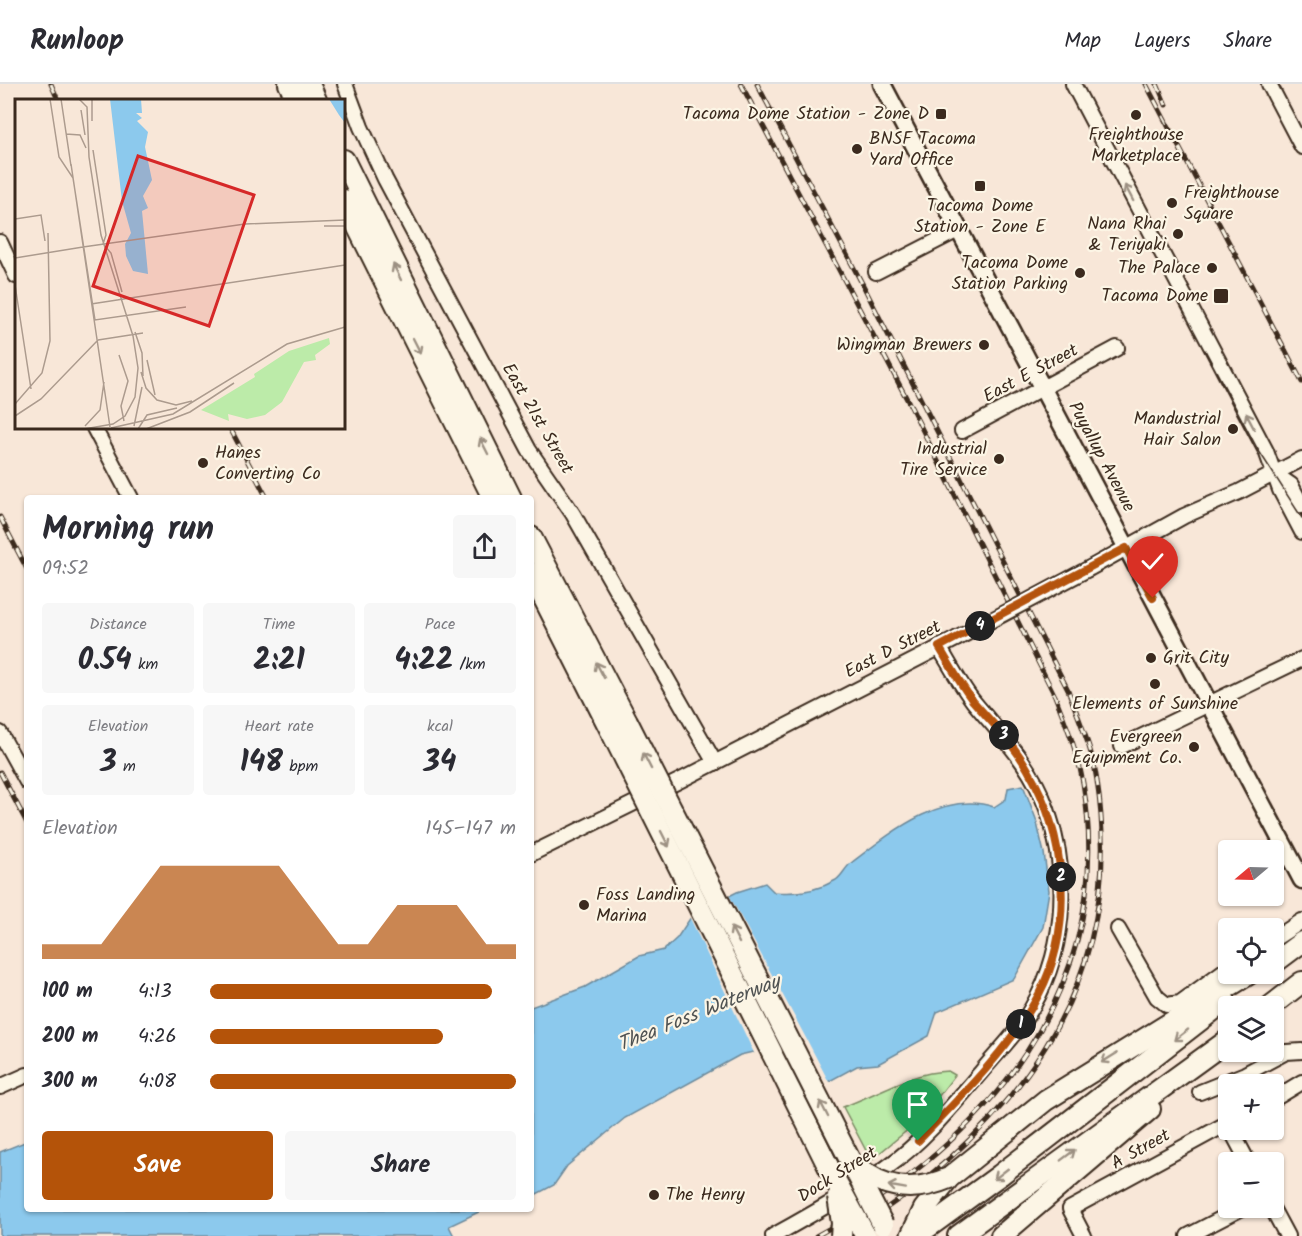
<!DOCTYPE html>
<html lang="en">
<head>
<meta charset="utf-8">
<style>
	:root { --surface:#fff; --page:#f7f7f7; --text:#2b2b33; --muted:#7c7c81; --line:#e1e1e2; --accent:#b45309 }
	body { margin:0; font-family:Kalam,sans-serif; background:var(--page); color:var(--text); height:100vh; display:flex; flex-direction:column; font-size:22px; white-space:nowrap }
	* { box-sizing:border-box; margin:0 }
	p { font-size:20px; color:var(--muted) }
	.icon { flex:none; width:33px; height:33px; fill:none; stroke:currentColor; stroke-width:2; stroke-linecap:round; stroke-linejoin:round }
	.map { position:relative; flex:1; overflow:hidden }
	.drawer { position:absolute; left:24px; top:411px; width:510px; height:717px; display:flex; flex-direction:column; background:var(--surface); border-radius:6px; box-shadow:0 2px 4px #0004 }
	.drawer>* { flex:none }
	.needle { width:39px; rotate:251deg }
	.controls { position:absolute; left:1218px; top:756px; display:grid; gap:12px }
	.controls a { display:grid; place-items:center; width:66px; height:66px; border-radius:6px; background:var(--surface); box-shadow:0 2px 4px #0004; font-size:30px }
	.pin { position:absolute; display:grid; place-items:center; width:51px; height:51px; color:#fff; margin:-62px -26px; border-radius:50% 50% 50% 0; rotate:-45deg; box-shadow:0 0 6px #0007 }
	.pin .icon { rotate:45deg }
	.km { position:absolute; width:30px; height:30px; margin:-15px; border-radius:50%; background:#222; color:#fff; font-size:16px; line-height:30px; text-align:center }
	.round { display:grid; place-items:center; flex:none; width:63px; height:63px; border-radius:6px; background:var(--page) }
	.summary { display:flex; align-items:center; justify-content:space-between; height:102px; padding:0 18px }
	h1 { font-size:33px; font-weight:600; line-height:45px }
	.stats { display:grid; grid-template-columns:repeat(3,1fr); gap:9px; height:102px; padding:6px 18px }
	.stats div { display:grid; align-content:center; border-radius:6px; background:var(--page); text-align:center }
	.stats b { font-size:30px; font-weight:600 }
	.stats small { font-size:16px; font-weight:400 }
	.stats p { font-size:16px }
	.chart { height:168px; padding:12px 18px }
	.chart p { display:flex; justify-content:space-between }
	.chart svg { width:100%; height:108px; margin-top:6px; fill:var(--accent); opacity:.7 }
	.cta { display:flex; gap:12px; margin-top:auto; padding:12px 18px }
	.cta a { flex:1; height:69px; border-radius:6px; background:var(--accent); color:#fff; font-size:24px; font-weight:600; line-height:69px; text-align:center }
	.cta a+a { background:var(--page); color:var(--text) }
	ul { padding:0 18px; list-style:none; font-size:20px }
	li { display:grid; grid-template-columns:96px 72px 1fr; align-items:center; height:45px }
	li i { height:15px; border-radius:8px; background:var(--accent) }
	header { display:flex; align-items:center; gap:36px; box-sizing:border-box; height:84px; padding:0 30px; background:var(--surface); border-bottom:2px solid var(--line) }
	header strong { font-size:28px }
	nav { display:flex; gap:33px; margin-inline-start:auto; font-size:21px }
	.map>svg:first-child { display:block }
</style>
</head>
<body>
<header>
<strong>Runloop</strong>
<nav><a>Map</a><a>Layers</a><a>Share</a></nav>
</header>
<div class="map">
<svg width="1302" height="1152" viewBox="0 0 1302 1152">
	<rect width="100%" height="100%" fill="#f8e7d8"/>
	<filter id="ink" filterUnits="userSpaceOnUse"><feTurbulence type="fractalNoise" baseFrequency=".0167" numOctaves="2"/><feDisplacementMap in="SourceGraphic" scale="12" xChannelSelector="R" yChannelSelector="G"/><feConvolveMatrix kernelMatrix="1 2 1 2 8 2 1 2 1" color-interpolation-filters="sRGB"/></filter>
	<g filter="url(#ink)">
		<path fill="#bceba9" stroke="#7c8a64" stroke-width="1.5" d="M948,987L955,991L921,1035L871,1076L843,1023C878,1010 911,988 948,987Z"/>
		<g fill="#8cc9ed" stroke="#6c899a" stroke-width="1.5">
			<path d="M1023,701L1036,735L1044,769L1049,807L1043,843L1014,895L937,928L929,952L878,980L857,982L826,999L753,968L740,971L625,1034L567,1082L554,1101L531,1113V923L585,903L639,872L664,866L677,854L693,830L737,808L765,799L774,808C795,810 817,807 836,796C842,792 845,784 851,779C889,750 943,705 994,723L1006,715L1008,704Z"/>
			<polygon points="27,1057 27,1125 485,1125 449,1142 454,1152 0,1152 0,1068"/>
		</g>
		<polygon fill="#f8e7d8" points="728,809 807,956 830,1000 825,1002 801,996 782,981 755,971 688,830"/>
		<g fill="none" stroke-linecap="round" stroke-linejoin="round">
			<g stroke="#3b2a1e" stroke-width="18">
				<g id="minor">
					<polyline points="345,0 361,43 385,95 529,366 573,430 715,679"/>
					<polyline points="1073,0 1266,367 1280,406 1302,448"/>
					<polyline points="1269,0 1302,63"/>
					<polyline points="0,158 16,192"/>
					<polyline points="876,188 958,146"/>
					<polyline points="94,344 131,414"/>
					<polyline points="962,347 1117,264"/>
					<polyline points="1275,390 1291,401 1302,422"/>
					<polyline points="1090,484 1184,432 1239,408 1302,375"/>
					<polyline points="0,649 27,698"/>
					<polyline points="1122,662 1302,575"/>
					<polyline points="531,770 681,696 956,555"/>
					<polyline points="1118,845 1157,913 1167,921 1180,919 1228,884"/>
					<polyline points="1274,855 1302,837"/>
					<polyline points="0,1003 27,991"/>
					<polyline points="1200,1008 1245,990 1286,968 1302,967"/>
					<polyline points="1274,1015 1302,998"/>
					<polyline points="1231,1046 1248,1078"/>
					<polyline points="1272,1124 1287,1152"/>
					<path d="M773,1152C811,1131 850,1109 886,1084C923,1058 953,1021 982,987C996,970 1013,953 1025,935C1066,873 1071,794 1047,725C1031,680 1002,653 973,617C960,600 950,581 939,563"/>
					<polyline points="1084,1152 1070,1125 1228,1039"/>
					<polyline points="1188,1152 1242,1124"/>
				</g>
			</g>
			<g stroke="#3b2a1e" stroke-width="21">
				<polyline id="major" points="882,0 1302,796"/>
			</g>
			<g stroke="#3b2a1e" stroke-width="24">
				<g id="highway">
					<polyline points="289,0 297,16"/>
					<polyline points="309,0 316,16"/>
					<polyline points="344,76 511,414"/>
					<polyline points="344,116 493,414"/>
					<polyline points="531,453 627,637"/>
					<polyline points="531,489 611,647"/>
					<polyline points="1274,879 1302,858"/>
					<polyline points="1271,922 1302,898"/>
					<polyline points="772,969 832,1090"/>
					<polyline points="911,1152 924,1125 949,1094 1046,1016 1249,890"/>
					<polyline points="916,1152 1000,1091 1225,917"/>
					<polyline points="958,1152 1228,956"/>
					<polyline points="1001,1152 1150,1025"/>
				</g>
			</g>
			<use href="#minor" stroke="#fcf5e5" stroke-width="14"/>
			<use href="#major" stroke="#fcf5e5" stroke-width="16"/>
			<use href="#highway" stroke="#fcf5e5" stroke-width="20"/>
			<polyline stroke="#3b2a1e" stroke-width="1.5" points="1205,266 1257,364 1302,434"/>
			<g stroke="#3b2a1e" stroke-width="5">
				<g id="rail">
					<polyline points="51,0 58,16"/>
					<path d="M741,0L909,319L1055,612C1066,640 1078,669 1083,699C1118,905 987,1058 816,1152"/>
					<path d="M757,0L865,205L1068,606C1079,636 1093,666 1097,697C1129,905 1011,1047 845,1152"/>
					<polyline points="1146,0 1302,298"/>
					<polyline points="1157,0 1166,21"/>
					<polyline points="230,344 267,414"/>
					<polyline points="0,433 27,485"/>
					<polyline points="0,688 27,739"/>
				</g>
			</g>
			<use href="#rail" stroke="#fcf5e5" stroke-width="3" stroke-dasharray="9" stroke-linecap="butt"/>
			<g stroke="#3b2a1e" stroke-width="18" stroke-linecap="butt">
				<polyline id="minor-bridge" points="956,555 1090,484"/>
			</g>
			<g stroke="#3b2a1e" stroke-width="24" stroke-linecap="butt">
				<g id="highway-bridge">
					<polyline points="627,637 883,1141"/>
					<polyline points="611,647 772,969"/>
					<path d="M855,1081C884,1106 914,1109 949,1094"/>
					<polyline points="832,1090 865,1151"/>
					<polyline points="838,1113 842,1139 841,1152"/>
				</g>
			</g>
			<use href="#minor-bridge" stroke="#fcf5e5" stroke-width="14"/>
			<use href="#highway-bridge" stroke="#fcf5e5" stroke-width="20"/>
		</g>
		<defs><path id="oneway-shaft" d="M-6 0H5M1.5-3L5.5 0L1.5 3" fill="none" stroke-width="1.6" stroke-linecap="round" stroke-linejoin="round" transform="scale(1.5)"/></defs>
		<g stroke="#9c9082">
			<use href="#oneway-shaft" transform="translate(1129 109) rotate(-118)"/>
			<use href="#oneway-shaft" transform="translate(397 188) rotate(-116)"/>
			<use href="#oneway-shaft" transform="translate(417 262) rotate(63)"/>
			<use href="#oneway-shaft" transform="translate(1250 337) rotate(-118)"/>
			<use href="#oneway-shaft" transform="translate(484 362) rotate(-117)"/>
			<use href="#oneway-shaft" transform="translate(600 586) rotate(-117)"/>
			<use href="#oneway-shaft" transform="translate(647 677) rotate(-117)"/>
			<use href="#oneway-shaft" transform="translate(665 755) rotate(63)"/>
			<use href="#oneway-shaft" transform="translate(735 851) rotate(-117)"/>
			<use href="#oneway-shaft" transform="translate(1181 951) rotate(142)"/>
			<use href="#oneway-shaft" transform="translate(1109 974) rotate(148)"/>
			<use href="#oneway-shaft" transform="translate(824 1025) rotate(-117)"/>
			<use href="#oneway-shaft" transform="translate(1068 1071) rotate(-37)"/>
			<use href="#oneway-shaft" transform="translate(1001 1090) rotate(142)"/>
			<use href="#oneway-shaft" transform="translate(897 1103) rotate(-170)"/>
		</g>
	</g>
	<g fill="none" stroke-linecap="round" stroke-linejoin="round" filter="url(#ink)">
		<g stroke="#fff" stroke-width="12">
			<path id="route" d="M918,1057C958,1016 1013,961 1039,910C1075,841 1066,750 1027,684C1012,658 992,639 973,617C960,600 950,581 939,563L1126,464L1153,514"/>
		</g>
		<use href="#route" stroke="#b45309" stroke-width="8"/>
	</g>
	<g fill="#3b2a1e" stroke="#fcf5e5" stroke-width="2">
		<rect x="935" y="24" width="12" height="12" rx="3"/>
		<circle cx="1136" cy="31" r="6"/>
		<circle cx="857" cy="65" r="6"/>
		<rect x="974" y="96" width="12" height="12" rx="3"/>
		<circle cx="1172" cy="119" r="6"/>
		<circle cx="1178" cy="150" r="6"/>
		<circle cx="1212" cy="184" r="6"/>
		<circle cx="1080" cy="189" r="6"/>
		<rect x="1213" y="204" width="16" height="16" rx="3"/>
		<circle cx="984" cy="261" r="6"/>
		<circle cx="1233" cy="345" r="6"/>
		<circle cx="999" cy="375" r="6"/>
		<circle cx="203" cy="379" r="6"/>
		<circle cx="1151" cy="574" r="6"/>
		<circle cx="1155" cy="600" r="6"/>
		<circle cx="1194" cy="663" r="6"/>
		<circle cx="584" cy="821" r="6"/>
		<circle cx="654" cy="1111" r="6"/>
	</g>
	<g text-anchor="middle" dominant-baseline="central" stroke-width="4.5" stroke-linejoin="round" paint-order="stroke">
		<g font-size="18" fill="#3b2a1e" stroke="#fcf5e5" text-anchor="end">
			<text x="929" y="30">Tacoma Dome Station - Zone D</text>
			<text x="1136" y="51" text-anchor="middle">Freighthouse<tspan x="1136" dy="21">Marketplace</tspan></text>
			<text x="869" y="55" text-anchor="start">BNSF Tacoma<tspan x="869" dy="21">Yard Office</tspan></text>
			<text x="1184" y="109" text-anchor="start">Freighthouse<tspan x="1184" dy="21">Square</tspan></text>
			<text x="980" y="122" text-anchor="middle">Tacoma Dome<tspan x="980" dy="21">Station - Zone E</tspan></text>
			<text x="1166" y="140">Nana Rhai<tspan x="1166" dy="21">&amp; Teriyaki</tspan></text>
			<text x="1068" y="179">Tacoma Dome<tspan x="1068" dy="21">Station Parking</tspan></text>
			<text x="1200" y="184">The Palace</text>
			<text x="1208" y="212">Tacoma Dome</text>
			<text x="972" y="261">Wingman Brewers</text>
			<text x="1221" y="335">Mandustrial<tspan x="1221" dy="21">Hair Salon</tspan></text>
			<text x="987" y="365">Industrial<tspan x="987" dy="21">Tire Service</tspan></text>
			<text x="215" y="369" text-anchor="start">Hanes<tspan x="215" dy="21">Converting Co</tspan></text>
			<text x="1163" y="574" text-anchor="start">Grit City</text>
			<text x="1155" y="620" text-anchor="middle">Elements of Sunshine</text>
			<text x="1182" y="653">Evergreen<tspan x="1182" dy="21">Equipment Co.</tspan></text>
			<text x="596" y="811" text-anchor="start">Foss Landing<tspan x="596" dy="21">Marina</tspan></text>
			<text x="666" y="1111" text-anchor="start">The Henry</text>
		</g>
		<g font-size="18" fill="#3b2a1e" stroke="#fcf5e5">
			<text transform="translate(1031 290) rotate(-28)">East E Street</text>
			<text transform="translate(537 335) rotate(60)">East 21st Street</text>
			<text transform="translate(1101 373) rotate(62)">Puyallup Avenue</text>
			<text transform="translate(893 566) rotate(-27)">East D Street</text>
			<text transform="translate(1141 1066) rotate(-29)">A Street</text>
			<text transform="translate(838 1091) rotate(-32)">Dock Street</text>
		</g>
		<g font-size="20" font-style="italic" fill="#4f5252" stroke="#fcf5e5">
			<text transform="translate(699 930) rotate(-22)">Thea Foss Waterway</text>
		</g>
	</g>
	<g transform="translate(15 15)">
		<rect width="330" height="330" fill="#f8e7d8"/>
		<path d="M314,239L315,245L300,256L301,261L289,263L267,303L250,316L232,320L213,315L214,322L186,311L240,278L239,275L274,252Z" fill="#bceba9"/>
		<path d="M95,0H126L127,14H121L127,19L122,22L133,33L130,48L137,81L128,97L133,109L127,112L133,175L118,172L111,157L110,145L116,134L107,102ZM314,0H330V24L324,16Z" fill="#8cc9ed"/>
		<path fill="none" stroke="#ac9b8e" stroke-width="1.5" d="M35,0L44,58L58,79L80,221L171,208M46,0L56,67M64,0L72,8L74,58L86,136L118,237L123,269L120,298L110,317L98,325L69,330M66,11L70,36M77,22V0M51,35L65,36L71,49M78,51L91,136L88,145M56,65L95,328M0,120L26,116L30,142M309,127H330M89,146L96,154L107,193M68,148L230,125L330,121M0,159L68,148M0,186L16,290M76,205L330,166M120,233L127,254L128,277M83,241L128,234M104,256L113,282L106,307L109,322M132,261L140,296M126,273L131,289L142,301L161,306L177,302M0,305L27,274L35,242L33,134M0,317L26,300L83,241M70,327L85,311L89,283M119,327L127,288M96,329L158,315L272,245L330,228M123,330L132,316L162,309M131,330L175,313L219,284"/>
		<path fill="#d62828" fill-opacity="0.15" stroke="#d62828" stroke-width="3" d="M123,57L239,96L194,227L78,187Z"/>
		<rect width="330" height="330" fill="none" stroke="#3b2a1e" stroke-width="3"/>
	</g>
</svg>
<div class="controls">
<a><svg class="needle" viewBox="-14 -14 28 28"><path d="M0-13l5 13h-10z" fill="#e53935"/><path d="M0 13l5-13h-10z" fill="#7c7c81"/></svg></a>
<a><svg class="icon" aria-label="locate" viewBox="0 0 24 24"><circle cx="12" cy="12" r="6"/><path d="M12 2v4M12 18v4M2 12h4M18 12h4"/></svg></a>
<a><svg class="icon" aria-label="layers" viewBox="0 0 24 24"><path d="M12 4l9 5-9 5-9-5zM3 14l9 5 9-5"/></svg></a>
<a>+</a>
<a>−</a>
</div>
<div class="pin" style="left:918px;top:1057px;background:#1e9e55"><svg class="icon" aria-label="arrive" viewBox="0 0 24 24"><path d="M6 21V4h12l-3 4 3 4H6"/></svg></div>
<div class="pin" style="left:1153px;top:514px;background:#d93025"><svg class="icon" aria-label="check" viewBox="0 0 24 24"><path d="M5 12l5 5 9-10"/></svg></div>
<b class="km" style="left:1021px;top:940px">1</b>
<b class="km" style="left:1061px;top:793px">2</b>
<b class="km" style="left:1004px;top:651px">3</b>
<b class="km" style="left:980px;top:542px">4</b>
<section class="drawer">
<div class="summary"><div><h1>Morning run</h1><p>09:52</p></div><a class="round"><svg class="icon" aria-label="share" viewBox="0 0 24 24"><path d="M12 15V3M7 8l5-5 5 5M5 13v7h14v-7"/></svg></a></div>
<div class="stats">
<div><p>Distance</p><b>0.54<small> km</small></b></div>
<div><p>Time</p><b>2:21</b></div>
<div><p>Pace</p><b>4:22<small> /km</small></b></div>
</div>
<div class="stats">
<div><p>Elevation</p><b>3<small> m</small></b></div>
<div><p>Heart rate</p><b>148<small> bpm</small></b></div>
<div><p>kcal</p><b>34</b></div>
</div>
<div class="chart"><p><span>Elevation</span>145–147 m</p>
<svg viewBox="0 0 160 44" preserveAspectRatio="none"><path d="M0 44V38L10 38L20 38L30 22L40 6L50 6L60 6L70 6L80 6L90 22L100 38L110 38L120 22L130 22L140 22L150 38L160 38V44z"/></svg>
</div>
<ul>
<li><b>100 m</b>4:13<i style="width:92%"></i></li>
<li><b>200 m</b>4:26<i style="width:76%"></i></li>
<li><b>300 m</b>4:08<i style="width:100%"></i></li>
</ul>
<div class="cta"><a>Save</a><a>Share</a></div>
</section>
</div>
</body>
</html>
